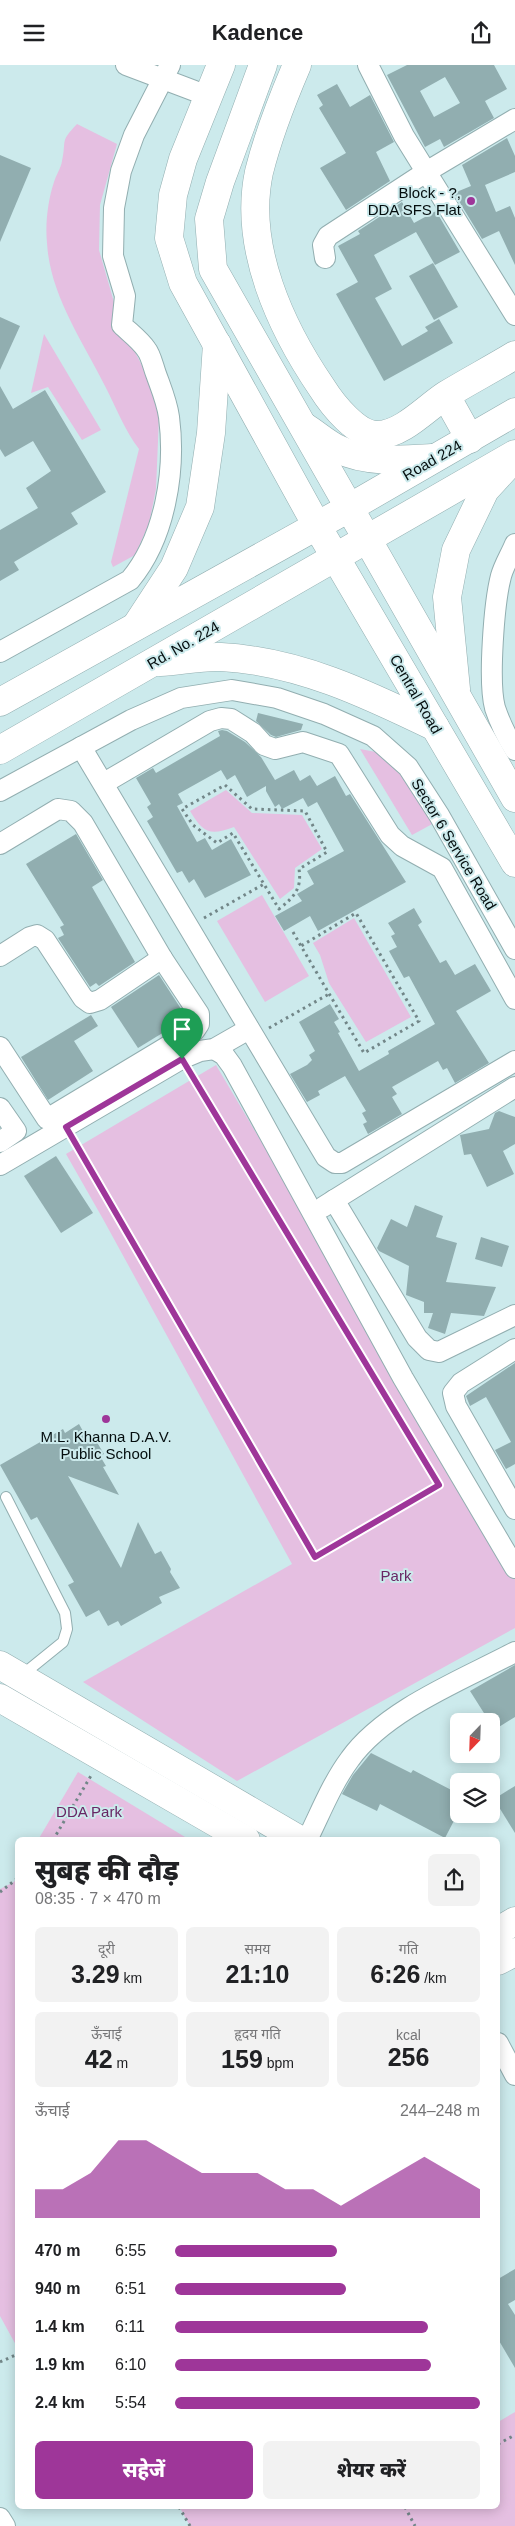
<!DOCTYPE html>
<html lang="hi">
<head>
<meta charset="utf-8">
<style>
	:root { --surface:#fff; --page:#f2f2f2; --text:#202124; --muted:#757577; --accent:#9e3699 }
	body { margin:0; font-family:Arial,"Noto Sans Devanagari",sans-serif; background:var(--page); color:var(--text); height:100vh; display:flex; flex-direction:column; font-size:19px; white-space:nowrap }
	* { box-sizing:border-box; margin:0 }
	p { font-size:16px; color:var(--muted) }
	.icon { flex:none; width:28px; height:28px; fill:none; stroke:currentColor; stroke-width:2; stroke-linecap:round; stroke-linejoin:round }
	.map { position:relative; flex:1; overflow:hidden }
	.drawer { position:absolute; left:15px; top:1772px; width:485px; height:672px; display:flex; flex-direction:column; background:var(--surface); border-radius:8px; box-shadow:0 2px 12px #0003 }
	.drawer>* { flex:none }
	.needle { width:32px; rotate:203deg }
	.tools { position:absolute; left:450px; top:1648px; display:grid; gap:10px }
	.tools a { display:grid; place-items:center; width:50px; height:50px; border-radius:8px; background:var(--surface); box-shadow:0 2px 12px #0003; font-size:25px }
	.pin { position:absolute; display:grid; place-items:center; width:42px; height:42px; color:#fff; margin:-51px -21px; border-radius:50% 50% 50% 0; rotate:-45deg; box-shadow:0 0 5px #0007 }
	.pin .icon { rotate:45deg }
	.round { display:grid; place-items:center; flex:none; width:52px; height:52px; border-radius:8px; background:var(--page) }
	.head { display:flex; align-items:center; justify-content:space-between; height:85px; padding:0 20px }
	h1 { font-size:28px; font-weight:800; line-height:38px }
	.figures { display:grid; grid-template-columns:repeat(3,1fr); gap:8px; height:85px; padding:5px 20px }
	.figures div { display:grid; align-content:center; border-radius:8px; background:var(--page); text-align:center }
	.figures b { font-size:25px; font-weight:800 }
	.figures small { font-size:14px; font-weight:400 }
	.figures p { font-size:14px }
	.chart { height:140px; padding:10px 20px }
	.chart p { display:flex; justify-content:space-between }
	.chart svg { width:100%; height:90px; margin-top:5px; fill:var(--accent); opacity:.7 }
	.action { display:flex; gap:10px; margin-top:auto; padding:10px 20px }
	.action a { flex:1; height:58px; border-radius:8px; background:var(--accent); color:#fff; font-size:20px; font-weight:800; line-height:58px; text-align:center }
	.action a+a { background:var(--page); color:var(--text) }
	ul { padding:0 20px; list-style:none; font-size:16px }
	li { display:grid; grid-template-columns:80px 60px 1fr; align-items:center; height:38px }
	li i { height:12px; border-radius:6px; background:var(--accent) }
	header { display:flex; justify-content:space-between; align-items:center; height:65px; padding:0 20px; background:var(--surface); font-size:22px; font-weight:800 }
	.map>svg:first-child { display:block }
</style>
</head>
<body>
<header><svg class="icon" aria-label="menu" viewBox="0 0 24 24"><path d="M4 6h16M4 12h16M4 18h16"/></svg>Kadence<svg class="icon" aria-label="share" viewBox="0 0 24 24"><path d="M12 15V3M7 8l5-5 5 5M5 13v7h14v-7"/></svg></header>
<div class="map">
<svg width="515" height="2461" viewBox="0 0 515 2461">
	<rect width="100%" height="100%" fill="#cceaec"/>
	<g fill="#e5bfe1">
		<path d="M77,59L117,79L100,140L99,185L120,258L150,316L159,352L156,424L149,459L135,490L113,502L111,497L139,384C125,366 116,342 105,321C82,275 50,230 47,178C45,159 48,135 54,117C56,110 61,103 62,96C67,74 59,78 77,59Z"/>
		<polygon points="44,269 101,365 82,375 48,322 31,328"/>
		<polygon points="360,684 397,691 436,757 412,770"/>
		<path d="M226,725L252,748L302,750L322,784L295,803L294,823L280,834L234,762C210,771 203,768 190,746Z"/>
		<polygon points="262,830 309,911 265,937 217,856"/>
		<polygon points="354,853 411,952 366,977 329,918 320,890 313,878"/>
		<polygon points="216,1000 515,1506 515,1563 237,1716 83,1617 292,1499 103,1154 66,1089"/>
		<polygon points="78,1707 190,1775 38,1775"/>
		<polygon points="17,1811 17,2282 0,2251 0,1824 14,1817"/>
		<polygon points="515,2347 515,2461 190,2461 180,2443 498,2442 498,2357"/>
	</g>
	<g fill="#91aeb0" fill-rule="evenodd">
		<path d="M407,0H494L507,24L485,36L494,53L444,82L440,74L425,82L387,10ZM445,12L460,38L434,52L420,26Z"/>
		<polygon points="337,19 350,42 370,30 394,77 376,87 390,116 346,145 320,103 346,88 319,43 323,40 317,30"/>
		<polygon points="507,73 515,91 515,107 485,120 496,147 510,141 515,153 515,200 499,166 482,174 454,128 471,121 462,100"/>
		<polygon points="0,90 31,103 0,177"/>
		<polygon points="402,137 414,158 436,146 460,187 435,200 416,167 374,190 392,224 375,233 402,281 428,266 425,262 439,254 453,278 384,316 336,229 358,217 338,181 360,169 358,166"/>
		<polygon points="433,198 458,242 434,255 409,211"/>
		<polygon points="0,252 20,261 0,305"/>
		<polygon points="0,321 13,344 45,325 106,427 71,448 78,459 14,497 19,505 0,516 0,465 38,443 26,423 51,406 33,376 5,392 0,384"/>
		<polygon points="258,648 303,659 301,665 276,672 271,670 256,656"/>
		<polygon points="222,665 227,666 245,677 261,692 275,715 294,705 300,716 310,710 317,721 335,711 346,731 350,729 406,817 318,866 310,851 284,866 275,851 302,836 297,829 314,819 307,806 344,786 317,737 308,742 303,733 282,744 279,739 275,742 266,726 266,721 247,732 235,710 227,715 221,705 178,729 183,738 177,741 197,777 205,773 212,785 231,774 251,810 205,833 194,814 189,818 182,806 177,808 147,756 153,752 147,742 151,739 136,713 153,703 156,708 220,671 218,666"/>
		<polygon points="76,769 103,815 92,822 135,897 99,921 96,918 90,922 58,873 64,870 60,862 64,860 26,799"/>
		<polygon points="414,843 422,857 418,860 440,898 446,895 455,910 475,899 491,926 456,946 489,998 455,1018 447,1003 443,1005 438,996 392,1022 397,1029 392,1032 402,1049 368,1069 363,1059 367,1057 362,1048 366,1046 345,1011 318,1026 320,1030 307,1037 290,1009 307,1000 312,995 309,990 315,986 299,957 330,939 339,954 334,957 340,967 338,968 359,1006 389,989 388,986 435,959 409,911 404,913 389,886 397,882 391,871 395,869 388,858"/>
		<polygon points="159,910 187,953 138,983 111,942"/>
		<polygon points="91,950 98,961 74,976 93,1006 48,1035 21,992"/>
		<polygon points="499,1046 515,1052 515,1079 503,1086 514,1109 487,1122 471,1089 464,1090 460,1070 489,1064 495,1048"/>
		<polygon points="56,1091 93,1148 61,1168 24,1111"/>
		<polygon points="415,1140 443,1151 436,1172 457,1178 446,1217 496,1222 484,1251 451,1248 445,1269 428,1263 433,1248 424,1248 424,1237 406,1230 409,1201 379,1186 377,1183 391,1154 407,1162"/>
		<polygon points="481,1172 509,1181 502,1202 475,1194"/>
		<polygon points="515,1298 515,1399 506,1404 495,1385 511,1377 486,1332 470,1341 466,1331"/>
		<polygon points="79,1359 89,1377 95,1374 104,1389 100,1391 106,1401 103,1402 119,1430 68,1411 121,1503 138,1457 155,1489 161,1486 171,1504 170,1507 180,1523 159,1532 162,1538 121,1561 118,1556 108,1561 99,1545 86,1552 68,1520 74,1517 37,1452 31,1455 0,1400 63,1364 65,1368"/>
		<polygon points="515,1600 515,1652 494,1665 491,1656 489,1656 470,1626"/>
		<polygon points="371,1688 411,1708 413,1705 459,1729 459,1746 445,1773 380,1739 377,1746 342,1729 353,1710"/>
		<polygon points="515,1721 515,1768 494,1734"/>
		<polygon points="515,2204 515,2235 508,2239 515,2250 515,2303 498,2274 498,2214"/>
	</g>
	<g fill="none" stroke-linecap="round" stroke-linejoin="round">
		<g stroke="#92aeb0" stroke-width="12">
			<polyline id="lane" points="6,1432 65,1548 67,1564 63,1577 21,1611"/>
		</g>
		<g stroke="#92aeb0" stroke-width="22">
			<g id="street">
				<polyline points="126,0 208,31"/>
				<polyline points="368,0 404,71 515,250"/>
				<polyline points="325,193 323,180 328,171 426,107 515,54"/>
				<path d="M515,479C511,489 504,500 501,511C494,538 488,617 495,643C500,658 507,672 515,685"/>
				<path d="M0,587L130,515C165,473 176,406 169,352C167,337 161,323 156,309C153,301 151,290 146,284C140,275 129,267 122,260L125,231L113,191L114,143L121,106L134,70L170,0"/>
				<polyline points="81,682 326,1092 335,1098 342,1098 515,996"/>
				<polyline points="104,718 210,656 221,653 231,654 253,668 264,680 275,684 303,677 339,689 390,770 402,781 442,803 515,934"/>
				<polyline points="0,726 131,655 181,633 232,625 277,633 324,649 373,671 408,702 439,750 515,884"/>
				<polyline points="0,779 58,744 71,746 83,758 162,893 199,949 199,959 195,965 47,1054 0,982"/>
				<polyline points="0,891 30,872 37,870 45,875 83,933 90,938 100,935 162,893"/>
				<polyline points="214,984 224,990 232,1001 403,1313 515,1503"/>
				<polyline points="0,1043 16,1066 0,1077"/>
				<polyline points="0,1100 181,994 200,986 214,984 249,964"/>
				<polyline points="334,1135 417,1273 429,1285 439,1287 515,1250"/>
				<polyline points="323,1142 515,1022"/>
				<polyline points="515,1284 461,1318 453,1328 456,1341 515,1444"/>
				<path d="M307,1775C320,1749 332,1718 350,1694C385,1645 462,1615 515,1587"/>
				<polyline points="498,1978 515,2010"/>
				<polyline points="0,2453 5,2461"/>
			</g>
		</g>
		<g stroke="#92aeb0" stroke-width="29">
			<g id="secondary">
				<polyline points="221,0 183,94 173,130 169,173 183,218 317,461 515,798"/>
				<polyline points="263,0 220,117 209,154 213,204 515,733"/>
				<path d="M297,0C282,35 268,71 259,107C243,182 281,263 322,323C332,339 357,371 378,370C403,369 426,343 446,330C469,316 492,304 515,290"/>
				<polyline points="446,331 470,374"/>
				<path d="M305,362C316,369 327,379 338,384C366,398 402,395 432,393"/>
				<polyline points="138,558 174,503 200,442 211,368 217,279"/>
				<path d="M160,597C180,596 201,591 221,592C298,596 367,629 435,662"/>
				<polyline points="456,624 447,532 456,485 485,425 507,401"/>
				<polyline points="0,637 349,443 515,347"/>
				<polyline points="0,685 515,389"/>
				<polyline points="0,1600 300,1775"/>
				<polyline points="0,1633 246,1775"/>
				<polyline points="498,1866 515,1856"/>
				<polyline points="498,1896 515,1887"/>
			</g>
		</g>
		<g stroke="#728688" stroke-width="3" stroke-dasharray="2.5 4" stroke-linecap="butt">
			<path d="M225,720L252,744L305,746L327,787L299,804C302,824 294,832 279,844L233,768L217,778L193,760L182,744Z"/>
			<polyline points="204,853 264,819"/>
			<polyline points="293,867 301,881 364,988 419,956 356,848 301,881"/>
			<polyline points="269,963 329,929"/>
			<polyline points="75,1076 315,1492 439,1420 191,1010"/>
			<polyline points="53,1775 92,1709"/>
			<polyline points="0,1827 18,1813"/>
			<polyline points="0,2297 18,2289"/>
			<polyline points="498,2379 515,2370"/>
			<polyline points="179,2442 190,2461"/>
			<polyline points="405,2442 415,2461"/>
		</g>
		<use href="#lane" stroke="#fff" stroke-width="10"/>
		<use href="#street" stroke="#fff" stroke-width="20"/>
		<use href="#secondary" stroke="#fff" stroke-width="28"/>
	</g>
	<g fill="none" stroke-linecap="round" stroke-linejoin="round">
		<g stroke="#fff" stroke-width="10">
			<polygon id="route" points="182,994 439,1420 315,1492 66,1062"/>
		</g>
		<use href="#route" stroke="#9e3699" stroke-width="6"/>
	</g>
	<g fill="#9e3699" stroke="#cceaec" stroke-width="2">
		<circle cx="471" cy="136" r="5"/>
		<circle cx="106" cy="1354" r="5"/>
	</g>
	<g text-anchor="middle" dominant-baseline="central" stroke-width="4" stroke-linejoin="round" paint-order="stroke">
		<g font-size="15" fill="#040d0e" stroke="#cceaec" text-anchor="end">
			<text x="461" y="127">Block - ?,<tspan x="461" dy="17">DDA SFS Flat</tspan></text>
			<text x="106" y="1371" text-anchor="middle">M.L. Khanna D.A.V.<tspan x="106" dy="17">Public School</tspan></text>
		</g>
		<g font-size="15" fill="#040d0e" stroke="#cceaec">
			<text transform="translate(432 395) rotate(-30)">Road 224</text>
			<text transform="translate(183 580) rotate(-30)">Rd. No. 224</text>
			<text transform="translate(416 629) rotate(60)">Central Road</text>
			<text transform="translate(454 779) rotate(59)">Sector 6 Service Road</text>
		</g>
		<g font-size="15" fill="#682664" stroke="#cceaec">
			<text x="396" y="1510">Park</text>
			<text x="89" y="1746">DDA Park</text>
		</g>
	</g>
</svg>
<div class="tools">
<a><svg class="needle" viewBox="-14 -14 28 28"><path d="M0-13l5 13h-10z" fill="#e53935"/><path d="M0 13l5-13h-10z" fill="#757577"/></svg></a>
<a><svg class="icon" aria-label="layers" viewBox="0 0 24 24"><path d="M12 4l9 5-9 5-9-5zM3 14l9 5 9-5"/></svg></a>
</div>
<div class="pin" style="left:182px;top:994px;background:#1e9e55"><svg class="icon" aria-label="arrive" viewBox="0 0 24 24"><path d="M6 21V4h12l-3 4 3 4H6"/></svg></div>
<section class="drawer">
<div class="head"><div><h1>सुबह की दौड़</h1><p>08:35 · 7 × 470 m</p></div><a class="round"><svg class="icon" aria-label="share" viewBox="0 0 24 24"><path d="M12 15V3M7 8l5-5 5 5M5 13v7h14v-7"/></svg></a></div>
<div class="figures">
<div><p>दूरी</p><b>3.29<small> km</small></b></div>
<div><p>समय</p><b>21:10</b></div>
<div><p>गति</p><b>6:26<small> /km</small></b></div>
</div>
<div class="figures">
<div><p>ऊँचाई</p><b>42<small> m</small></b></div>
<div><p>हृदय गति</p><b>159<small> bpm</small></b></div>
<div><p>kcal</p><b>256</b></div>
</div>
<div class="chart"><p><span>ऊँचाई</span>244–248 m</p>
<svg viewBox="0 0 160 44" preserveAspectRatio="none"><path d="M0 44V30L10 30L20 22L30 6L40 6L50 14L60 22L70 22L80 22L90 30L100 30L110 38L120 30L130 22L140 14L150 22L160 30V44z"/></svg>
</div>
<ul>
<li><b>470 m</b>6:55<i style="width:53%"></i></li>
<li><b>940 m</b>6:51<i style="width:56%"></i></li>
<li><b>1.4 km</b>6:11<i style="width:83%"></i></li>
<li><b>1.9 km</b>6:10<i style="width:84%"></i></li>
<li><b>2.4 km</b>5:54<i style="width:100%"></i></li>
</ul>
<div class="action"><a>सहेजें</a><a>शेयर करें</a></div>
</section>
</div>
</body>
</html>
